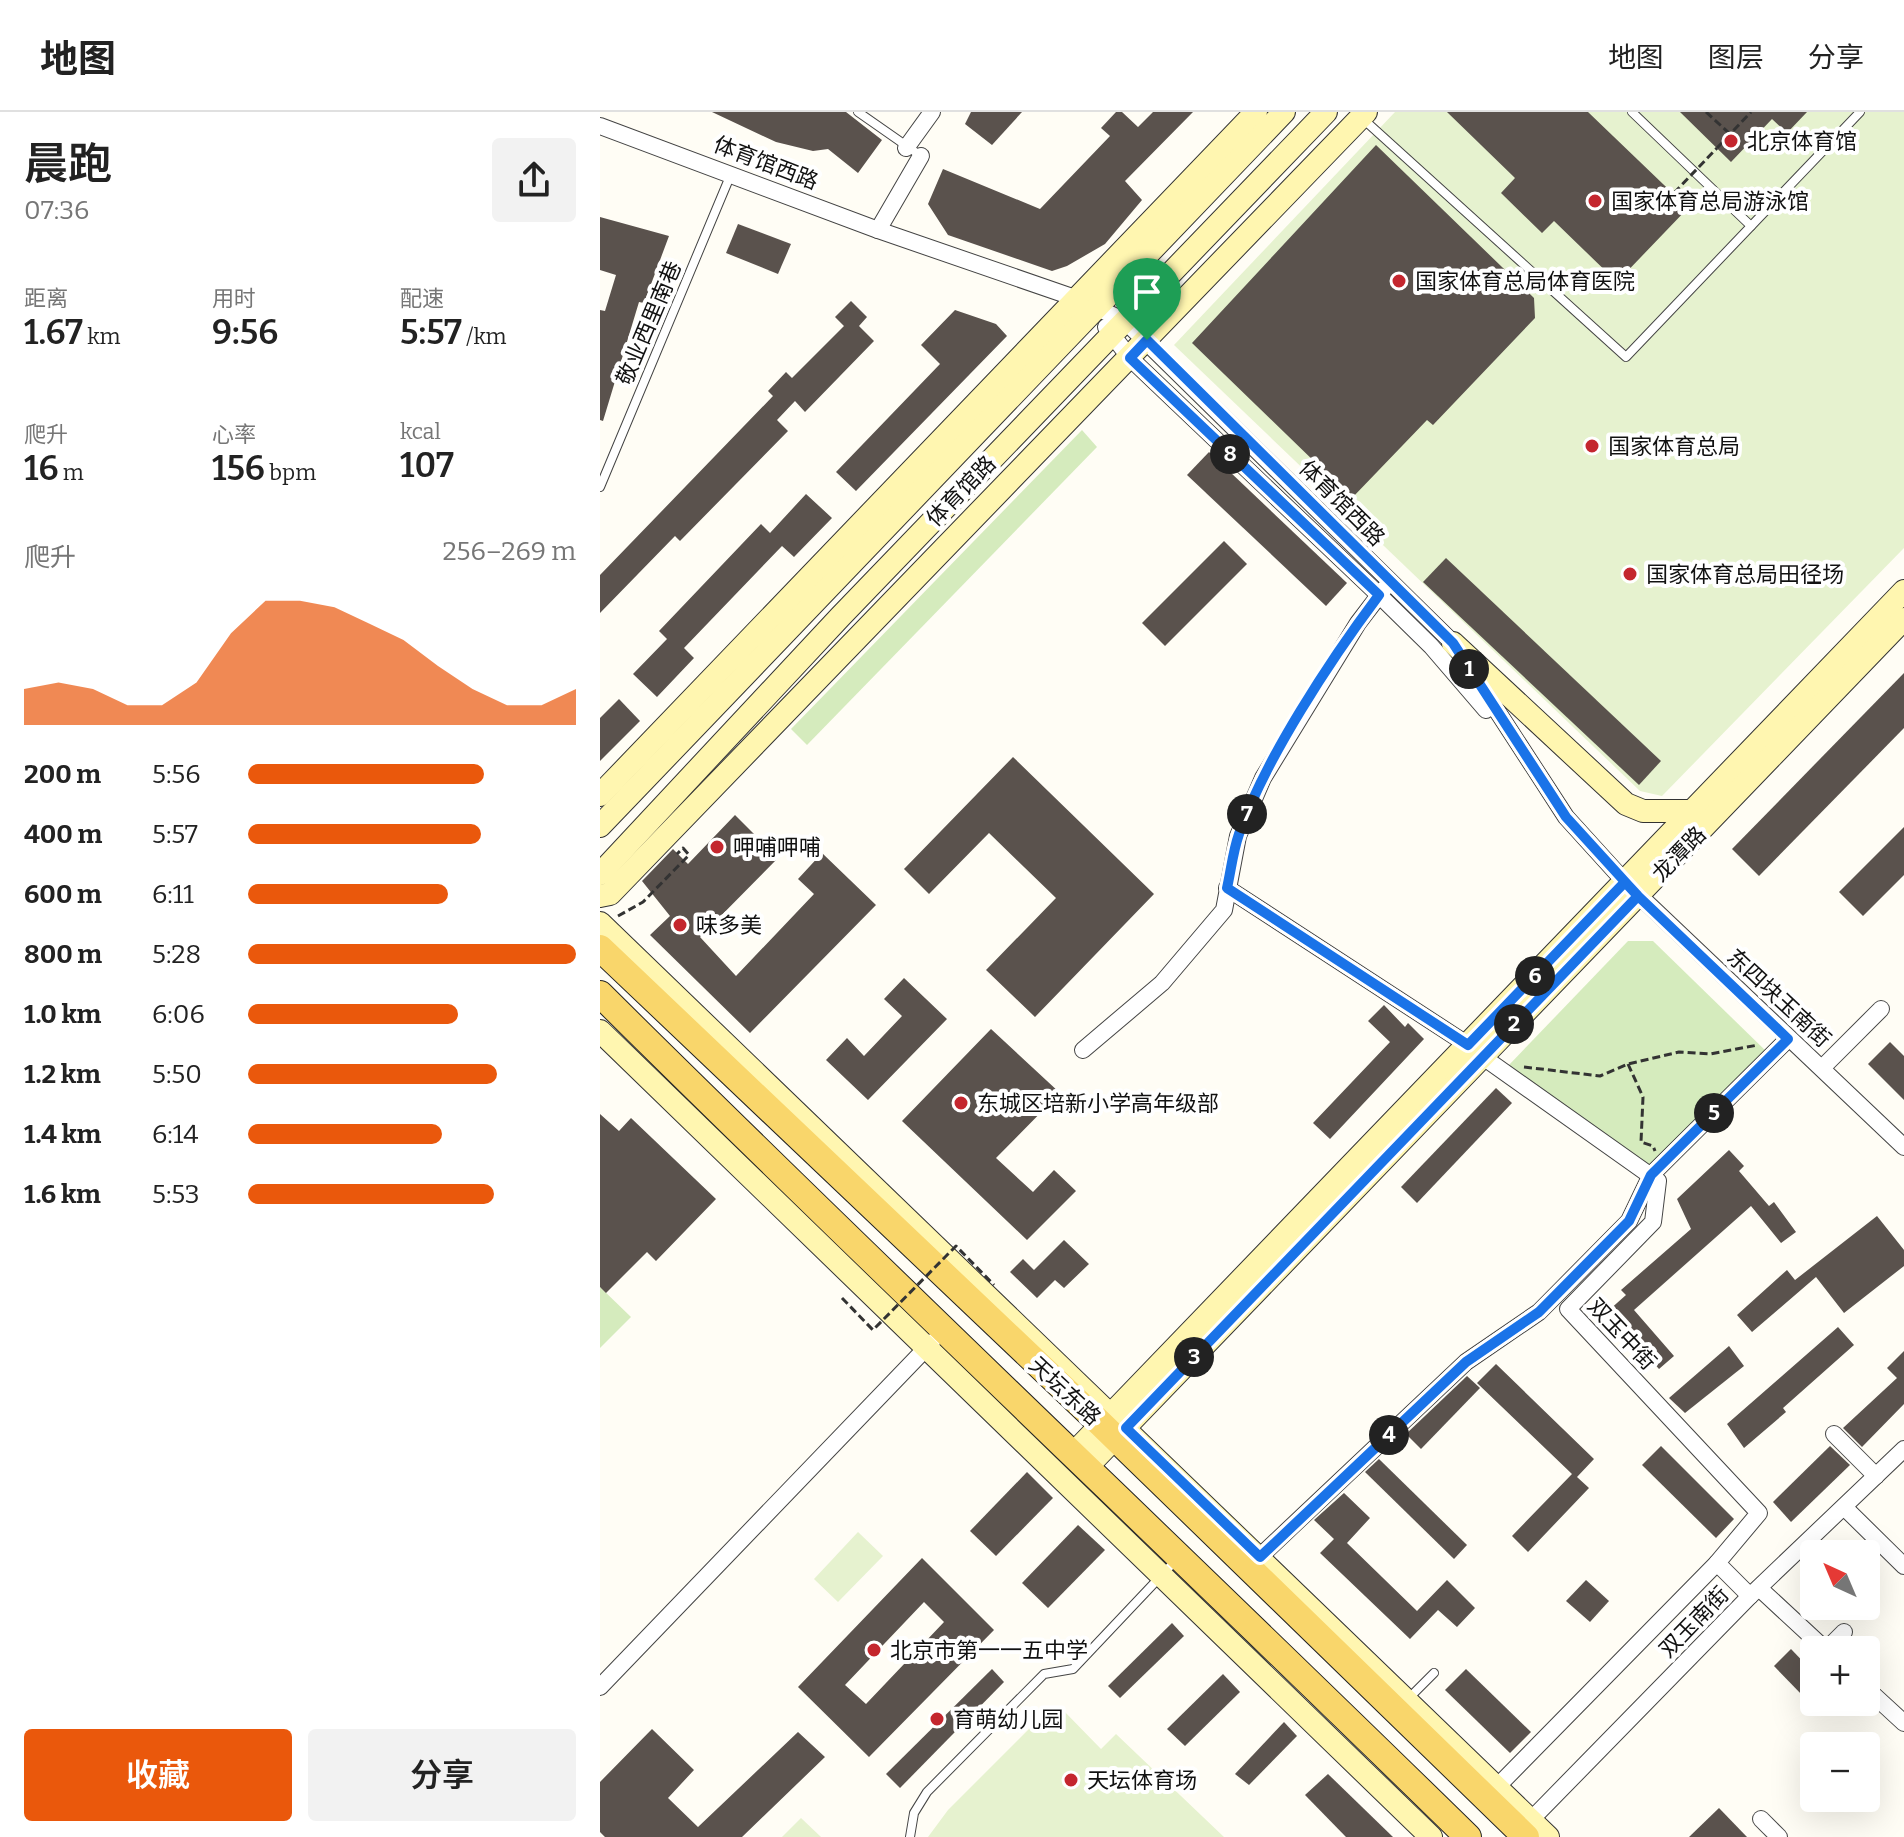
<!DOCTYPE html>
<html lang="zh">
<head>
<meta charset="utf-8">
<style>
	:root { --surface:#fff; --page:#f2f2f2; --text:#222; --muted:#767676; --line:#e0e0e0; --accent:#ea580c }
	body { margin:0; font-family:Bitter,"Noto Sans SC",serif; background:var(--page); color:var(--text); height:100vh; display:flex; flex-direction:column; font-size:30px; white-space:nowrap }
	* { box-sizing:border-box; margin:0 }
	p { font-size:26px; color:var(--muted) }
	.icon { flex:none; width:44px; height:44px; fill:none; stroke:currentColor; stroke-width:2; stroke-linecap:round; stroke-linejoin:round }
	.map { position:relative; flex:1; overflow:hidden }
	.details { display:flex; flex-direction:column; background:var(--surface); width:600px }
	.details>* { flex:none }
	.needle { width:52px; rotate:316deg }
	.controls { position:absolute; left:1200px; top:1428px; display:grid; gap:16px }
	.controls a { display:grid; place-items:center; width:80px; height:80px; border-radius:8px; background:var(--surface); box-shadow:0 8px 32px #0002; font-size:40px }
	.pin { position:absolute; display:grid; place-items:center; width:68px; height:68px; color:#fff; margin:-82px -34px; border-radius:50% 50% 50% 0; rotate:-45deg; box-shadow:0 0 8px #0007 }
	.pin .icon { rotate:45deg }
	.km { position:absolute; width:40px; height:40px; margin:-20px; border-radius:50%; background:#222; color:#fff; font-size:22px; line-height:40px; text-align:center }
	.round { display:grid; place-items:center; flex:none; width:84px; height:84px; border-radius:8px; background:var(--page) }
	.head { display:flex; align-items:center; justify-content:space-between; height:136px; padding:0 24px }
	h1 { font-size:44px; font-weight:600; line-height:60px }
	.metrics { display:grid; grid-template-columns:repeat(3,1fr); gap:12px; height:136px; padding:8px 24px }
	.metrics div { display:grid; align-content:center }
	.metrics b { font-size:34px; font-weight:600 }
	.metrics small { font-size:22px; font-weight:400 }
	.metrics p { font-size:22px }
	.chart { height:224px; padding:16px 24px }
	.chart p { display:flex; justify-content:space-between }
	.chart svg { width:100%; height:144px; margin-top:8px; fill:var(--accent); opacity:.7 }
	.action { display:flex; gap:16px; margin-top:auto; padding:16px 24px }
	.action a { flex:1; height:92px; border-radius:8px; background:var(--accent); color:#fff; font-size:32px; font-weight:600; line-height:92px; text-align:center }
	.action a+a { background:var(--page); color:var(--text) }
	ul { padding:0 24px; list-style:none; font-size:26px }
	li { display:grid; grid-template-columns:128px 96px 1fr; align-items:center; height:60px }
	li i { height:20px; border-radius:10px; background:var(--accent) }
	header { display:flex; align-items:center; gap:48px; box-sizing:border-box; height:112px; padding:0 40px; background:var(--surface); border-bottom:2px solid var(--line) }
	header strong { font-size:38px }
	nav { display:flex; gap:44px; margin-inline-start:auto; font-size:28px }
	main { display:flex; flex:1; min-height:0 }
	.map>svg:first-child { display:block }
</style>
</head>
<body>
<header>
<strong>地图</strong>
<nav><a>地图</a><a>图层</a><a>分享</a></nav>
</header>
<main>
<section class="details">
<div class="head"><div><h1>晨跑</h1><p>07:36</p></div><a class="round"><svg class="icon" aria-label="share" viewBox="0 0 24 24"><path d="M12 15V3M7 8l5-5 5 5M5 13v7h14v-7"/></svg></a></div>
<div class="metrics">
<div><p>距离</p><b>1.67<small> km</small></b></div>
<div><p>用时</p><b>9:56</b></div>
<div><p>配速</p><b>5:57<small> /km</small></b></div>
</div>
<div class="metrics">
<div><p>爬升</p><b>16<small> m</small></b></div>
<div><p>心率</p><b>156<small> bpm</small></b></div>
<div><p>kcal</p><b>107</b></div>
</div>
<div class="chart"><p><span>爬升</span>256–269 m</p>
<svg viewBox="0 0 160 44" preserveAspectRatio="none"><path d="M0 44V33L10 31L20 33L30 38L40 38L50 31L60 16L70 6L80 6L90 8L100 13L110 18L120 26L130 33L140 38L150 38L160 33V44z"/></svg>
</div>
<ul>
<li><b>200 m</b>5:56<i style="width:72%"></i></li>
<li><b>400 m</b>5:57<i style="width:71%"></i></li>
<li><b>600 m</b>6:11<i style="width:61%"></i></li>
<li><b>800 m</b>5:28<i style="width:100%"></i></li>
<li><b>1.0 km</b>6:06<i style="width:64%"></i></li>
<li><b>1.2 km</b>5:50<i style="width:76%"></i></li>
<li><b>1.4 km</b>6:14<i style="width:59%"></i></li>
<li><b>1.6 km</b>5:53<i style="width:75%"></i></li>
</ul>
<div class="action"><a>收藏</a><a>分享</a></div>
</section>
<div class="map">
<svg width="1304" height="1725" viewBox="0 0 1304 1725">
	<rect width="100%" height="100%" fill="#fffdf5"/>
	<g fill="#d5ebbd">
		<polygon points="482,318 497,335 207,633 191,617"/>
		<polygon points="1028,829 1053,829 1168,941 1058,1050 1048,1053 908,954"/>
		<polygon points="0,1175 31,1205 0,1236"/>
	</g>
	<g fill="#e6f2cf">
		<polygon points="795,0 1304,0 1304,436 1062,684 1040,679 574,233"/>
		<polygon points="258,1420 283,1444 238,1490 214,1467"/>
		<polygon points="462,1597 501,1637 516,1622 624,1725 328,1725 348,1698 443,1603"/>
		<polygon points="201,1706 221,1725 182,1725"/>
	</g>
	<g fill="#5a524d" fill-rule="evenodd">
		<polygon points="112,0 246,0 282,28 258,61 228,37 213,39 176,30"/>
		<polygon points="371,0 422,0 392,33 365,12"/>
		<polygon points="516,0 522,0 538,15 553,0 593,0 525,69 542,88 505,132 467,154 452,159 348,123 328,92 343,57 440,97 510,24 501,16"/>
		<polygon points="847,0 988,0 1088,96 1017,170 954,109 942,121 901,81 915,66"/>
		<polygon points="1080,0 1207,0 1187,21 1172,7 1131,50"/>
		<polygon points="776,33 934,186 935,206 833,313 827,308 752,386 592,231"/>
		<polygon points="0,105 69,124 44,191 39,190 3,309 0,308 0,198 5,199 16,163 0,158"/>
		<polygon points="138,112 191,132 178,162 126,141"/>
		<polygon points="251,189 267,205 259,214 274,229 205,300 195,289 177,308 188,319 80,429 75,424 0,501 0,463 173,284 168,279 186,260 192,266 244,214 235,205"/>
		<polygon points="355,198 396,212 407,224 256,379 236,360 340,252 321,233"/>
		<polygon points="609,340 747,471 726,494 587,363"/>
		<polygon points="206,382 232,406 194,445 182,434 84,536 94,546 57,585 33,562 67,527 59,519 161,412 170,421"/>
		<polygon points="624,429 647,452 565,534 542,511"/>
		<polygon points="846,446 1061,649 1039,673 823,470"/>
		<polygon points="1304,561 1304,616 1159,764 1132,737"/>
		<polygon points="19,587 40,609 0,649 0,606"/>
		<polygon points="413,645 554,782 435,905 386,858 456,786 389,721 329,782 304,757"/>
		<polygon points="135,703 178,746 100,825 136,864 214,782 198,767 222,741 276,793 150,921 50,823 70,804 42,769 73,737 88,752"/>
		<polygon points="1304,715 1304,763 1263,804 1239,780"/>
		<polygon points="304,866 347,907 268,988 226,948 247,926 264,944 302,904 284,887"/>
		<polygon points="784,893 805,915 808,911 824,927 730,1027 713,1011 790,930 768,909"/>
		<polygon points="391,917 460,981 396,1046 433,1080 454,1058 476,1079 427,1128 302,1009"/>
		<polygon points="1290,930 1304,944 1304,988 1268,952"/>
		<polygon points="896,976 912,991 817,1091 801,1075"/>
		<polygon points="0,1002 19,1019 31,1006 116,1087 56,1149 47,1140 6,1181 0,1175"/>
		<polygon points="1129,1038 1144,1054 1139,1059 1169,1094 1174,1090 1196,1120 1181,1131 1151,1094 1034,1198 1074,1244 1059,1257 1008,1199 1026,1183 1021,1178 1091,1117 1077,1087"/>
		<polygon points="1277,1104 1304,1138 1304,1154 1244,1201 1216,1165 1152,1220 1137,1203 1187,1158 1195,1168"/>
		<polygon points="464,1128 489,1152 464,1176 455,1168 437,1186 410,1160 423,1147 434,1158"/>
		<polygon points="1238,1215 1254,1233 1183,1296 1186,1300 1144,1336 1127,1312"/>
		<polygon points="1129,1234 1144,1254 1085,1301 1069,1286"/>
		<polygon points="1304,1239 1304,1292 1262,1335 1243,1316 1297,1266 1287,1256"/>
		<polygon points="896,1252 994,1347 977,1365 989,1376 928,1440 912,1424 972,1362 877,1271"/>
		<polygon points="867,1264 880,1276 821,1337 806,1322"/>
		<polygon points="1061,1334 1134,1407 1116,1426 1042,1353"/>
		<polygon points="1230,1334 1250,1353 1191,1410 1173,1390"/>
		<polygon points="779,1347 867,1433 854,1447 765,1360"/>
		<polygon points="427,1360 453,1386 396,1444 370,1419"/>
		<polygon points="744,1381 770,1406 747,1431 817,1499 847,1468 875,1496 857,1515 838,1498 810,1527 720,1441 734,1427 714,1408"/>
		<polygon points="478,1413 505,1438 448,1496 422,1471"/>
		<path d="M322,1446L394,1518L269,1645L198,1575ZM324,1490L344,1510L266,1592L245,1573Z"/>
		<polygon points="986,1468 1009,1489 990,1510 966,1489"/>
		<polygon points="572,1511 584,1524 520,1586 508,1574"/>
		<polygon points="1191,1537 1214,1561 1214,1573 1203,1584 1174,1554"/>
		<polygon points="392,1557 404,1570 300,1676 286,1662"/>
		<polygon points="866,1557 931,1620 910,1641 845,1578"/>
		<polygon points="623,1562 640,1580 585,1634 567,1617"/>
		<polygon points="684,1610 697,1624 649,1673 635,1662"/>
		<polygon points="52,1617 94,1658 68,1686 98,1715 198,1620 225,1645 142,1725 5,1725 0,1720 0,1670"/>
		<polygon points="728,1662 793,1725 746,1725 705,1683"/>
		<polygon points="1119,1696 1147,1725 1089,1725"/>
	</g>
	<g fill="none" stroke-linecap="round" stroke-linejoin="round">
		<g stroke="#444" stroke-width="10">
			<g id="lane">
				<polyline points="258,0 321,44"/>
				<polyline points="1032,0 1151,114"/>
				<polyline points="762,6 1026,245 1260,0"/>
				<polyline points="0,375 131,62"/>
				<polyline points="809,1586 834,1561"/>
				<polyline points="310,1725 314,1701 327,1680 444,1562 473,1557 577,1447"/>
			</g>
		</g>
		<g stroke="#444" stroke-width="18">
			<g id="street">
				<polyline points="0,14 278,118 478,187 525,209 853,531 966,705 1025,770 1304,1035"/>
				<polyline points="306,36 332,0"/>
				<polyline points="278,118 321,44"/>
				<polyline points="506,215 530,246 779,483 831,534 886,598"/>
				<polyline points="627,776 868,933"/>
				<polyline points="483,938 562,871 624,798 638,724 663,666 758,511 784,477"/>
				<polyline points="883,945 1058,1069 1053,1110 968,1197 1159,1401 1117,1451 1150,1484"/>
				<polyline points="1222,956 1281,897"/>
				<polyline points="1234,1322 1276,1364"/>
				<polyline points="1244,1395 1304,1454"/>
				<polyline points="652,1452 866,1250 939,1200 1029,1109 1051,1063 1188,927"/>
				<polyline points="1159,1476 1226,1538"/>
				<polyline points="1226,1538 1244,1520"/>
				<polyline points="0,1575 332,1230"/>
				<polyline points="1266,1576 1304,1611"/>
				<polyline points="891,1681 1117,1451"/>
				<polyline points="1161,1707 1179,1725"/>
				<polyline points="924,1715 1150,1484 1304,1337"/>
			</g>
		</g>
		<g stroke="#333" stroke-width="24">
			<g id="secondary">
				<polyline points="853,531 1026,692 1043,699 1093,699"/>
				<polyline points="0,683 656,0"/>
				<polyline points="0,714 684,0"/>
				<polyline points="0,762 240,505 726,0"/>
				<polyline points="0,784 10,782 766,0"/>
				<polyline points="0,811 948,1725"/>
				<polyline points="0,919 831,1725"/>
				<polyline points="472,1343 1304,479"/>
				<polyline points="486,1356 1304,507"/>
			</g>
		</g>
		<g stroke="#222" stroke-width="28">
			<g id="primary">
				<polyline points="0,836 501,1312 926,1725"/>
				<path d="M0,882C286,1166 580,1443 868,1725"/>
			</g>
		</g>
		<g stroke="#333" stroke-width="3" stroke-dasharray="8 4" stroke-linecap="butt">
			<polyline points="1106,0 1130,22"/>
			<polyline points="1117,36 1151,0"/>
			<polyline points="18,804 43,790 89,743 83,736 77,742"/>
			<polyline points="1028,952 1043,985 1041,1030 1053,1034 1055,1039"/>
			<polyline points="924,955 1000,964 1028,952 1079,940 1110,942 1158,933"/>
		</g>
		<use href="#lane" stroke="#fff" stroke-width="8"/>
		<use href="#street" stroke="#fff" stroke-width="16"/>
		<use href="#secondary" stroke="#fff6b0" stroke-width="22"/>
		<use href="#primary" stroke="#f9d66b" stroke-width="26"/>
		<g stroke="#333" stroke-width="3" stroke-dasharray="8 4" stroke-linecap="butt">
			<polyline points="1074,81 1117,36"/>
			<polyline points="242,1186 273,1218 356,1134 394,1173"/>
		</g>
	</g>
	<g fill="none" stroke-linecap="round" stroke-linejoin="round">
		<g stroke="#fff" stroke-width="16">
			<path id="route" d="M547,228L853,531L966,705L1038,784L526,1316L660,1445L866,1250L939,1200L1029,1109L1051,1063L1188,927L1038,784L1025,770L868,933L627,776C631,758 633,739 639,722C665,647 731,547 779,483L530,246L547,228"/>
		</g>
		<use href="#route" stroke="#1a73e8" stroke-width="10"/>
	</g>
	<g fill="#c4262e" stroke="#fff" stroke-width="3">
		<circle cx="1131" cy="29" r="8"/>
		<circle cx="995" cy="89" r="8"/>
		<circle cx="799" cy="169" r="8"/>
		<circle cx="992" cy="334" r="8"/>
		<circle cx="1030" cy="462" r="8"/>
		<circle cx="117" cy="735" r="8"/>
		<circle cx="80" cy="813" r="8"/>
		<circle cx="361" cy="991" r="8"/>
		<circle cx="274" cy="1538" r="8"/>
		<circle cx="337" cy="1607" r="8"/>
		<circle cx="471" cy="1668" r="8"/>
	</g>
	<g text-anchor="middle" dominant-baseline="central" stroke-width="8" stroke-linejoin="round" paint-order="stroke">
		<g font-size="22" fill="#111" stroke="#fff" text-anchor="start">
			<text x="1147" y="29">北京体育馆</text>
			<text x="1011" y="89">国家体育总局游泳馆</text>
			<text x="815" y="169">国家体育总局体育医院</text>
			<text x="1008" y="334">国家体育总局</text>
			<text x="1046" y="462">国家体育总局田径场</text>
			<text x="133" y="735">呷哺呷哺</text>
			<text x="96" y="813">味多美</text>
			<text x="377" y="991">东城区培新小学高年级部</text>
			<text x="290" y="1538">北京市第一一五中学</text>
			<text x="353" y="1607">育萌幼儿园</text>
			<text x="487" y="1668">天坛体育场</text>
		</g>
		<g font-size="22" fill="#111" stroke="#fff">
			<text transform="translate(166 51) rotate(21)">体育馆西路</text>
			<text transform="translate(49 211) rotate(-67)">敬业西里南巷</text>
			<text transform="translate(361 379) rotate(-46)">体育馆路</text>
			<text transform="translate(742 391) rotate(45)">体育馆西路</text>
			<text transform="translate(1079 742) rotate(-46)">龙潭路</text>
			<text transform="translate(1179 886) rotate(43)">东四块玉南街</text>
			<text transform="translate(1022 1222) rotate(47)">双玉中街</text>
			<text transform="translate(465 1279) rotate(43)">天坛东路</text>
			<text transform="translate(1094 1510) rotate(-46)">双玉南街</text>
		</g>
	</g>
</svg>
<div class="controls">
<a><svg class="needle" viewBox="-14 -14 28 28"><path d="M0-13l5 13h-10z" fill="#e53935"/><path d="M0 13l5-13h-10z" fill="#767676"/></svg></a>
<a>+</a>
<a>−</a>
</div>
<div class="pin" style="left:547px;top:228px;background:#1e9e55"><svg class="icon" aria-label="arrive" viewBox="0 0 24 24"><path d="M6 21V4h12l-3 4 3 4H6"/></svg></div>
<b class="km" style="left:869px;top:557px">1</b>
<b class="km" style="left:914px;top:912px">2</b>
<b class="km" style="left:594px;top:1245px">3</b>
<b class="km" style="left:789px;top:1323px">4</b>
<b class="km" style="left:1114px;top:1001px">5</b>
<b class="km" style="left:935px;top:864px">6</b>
<b class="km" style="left:647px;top:702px">7</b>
<b class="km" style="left:630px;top:342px">8</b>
</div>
</main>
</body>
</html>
